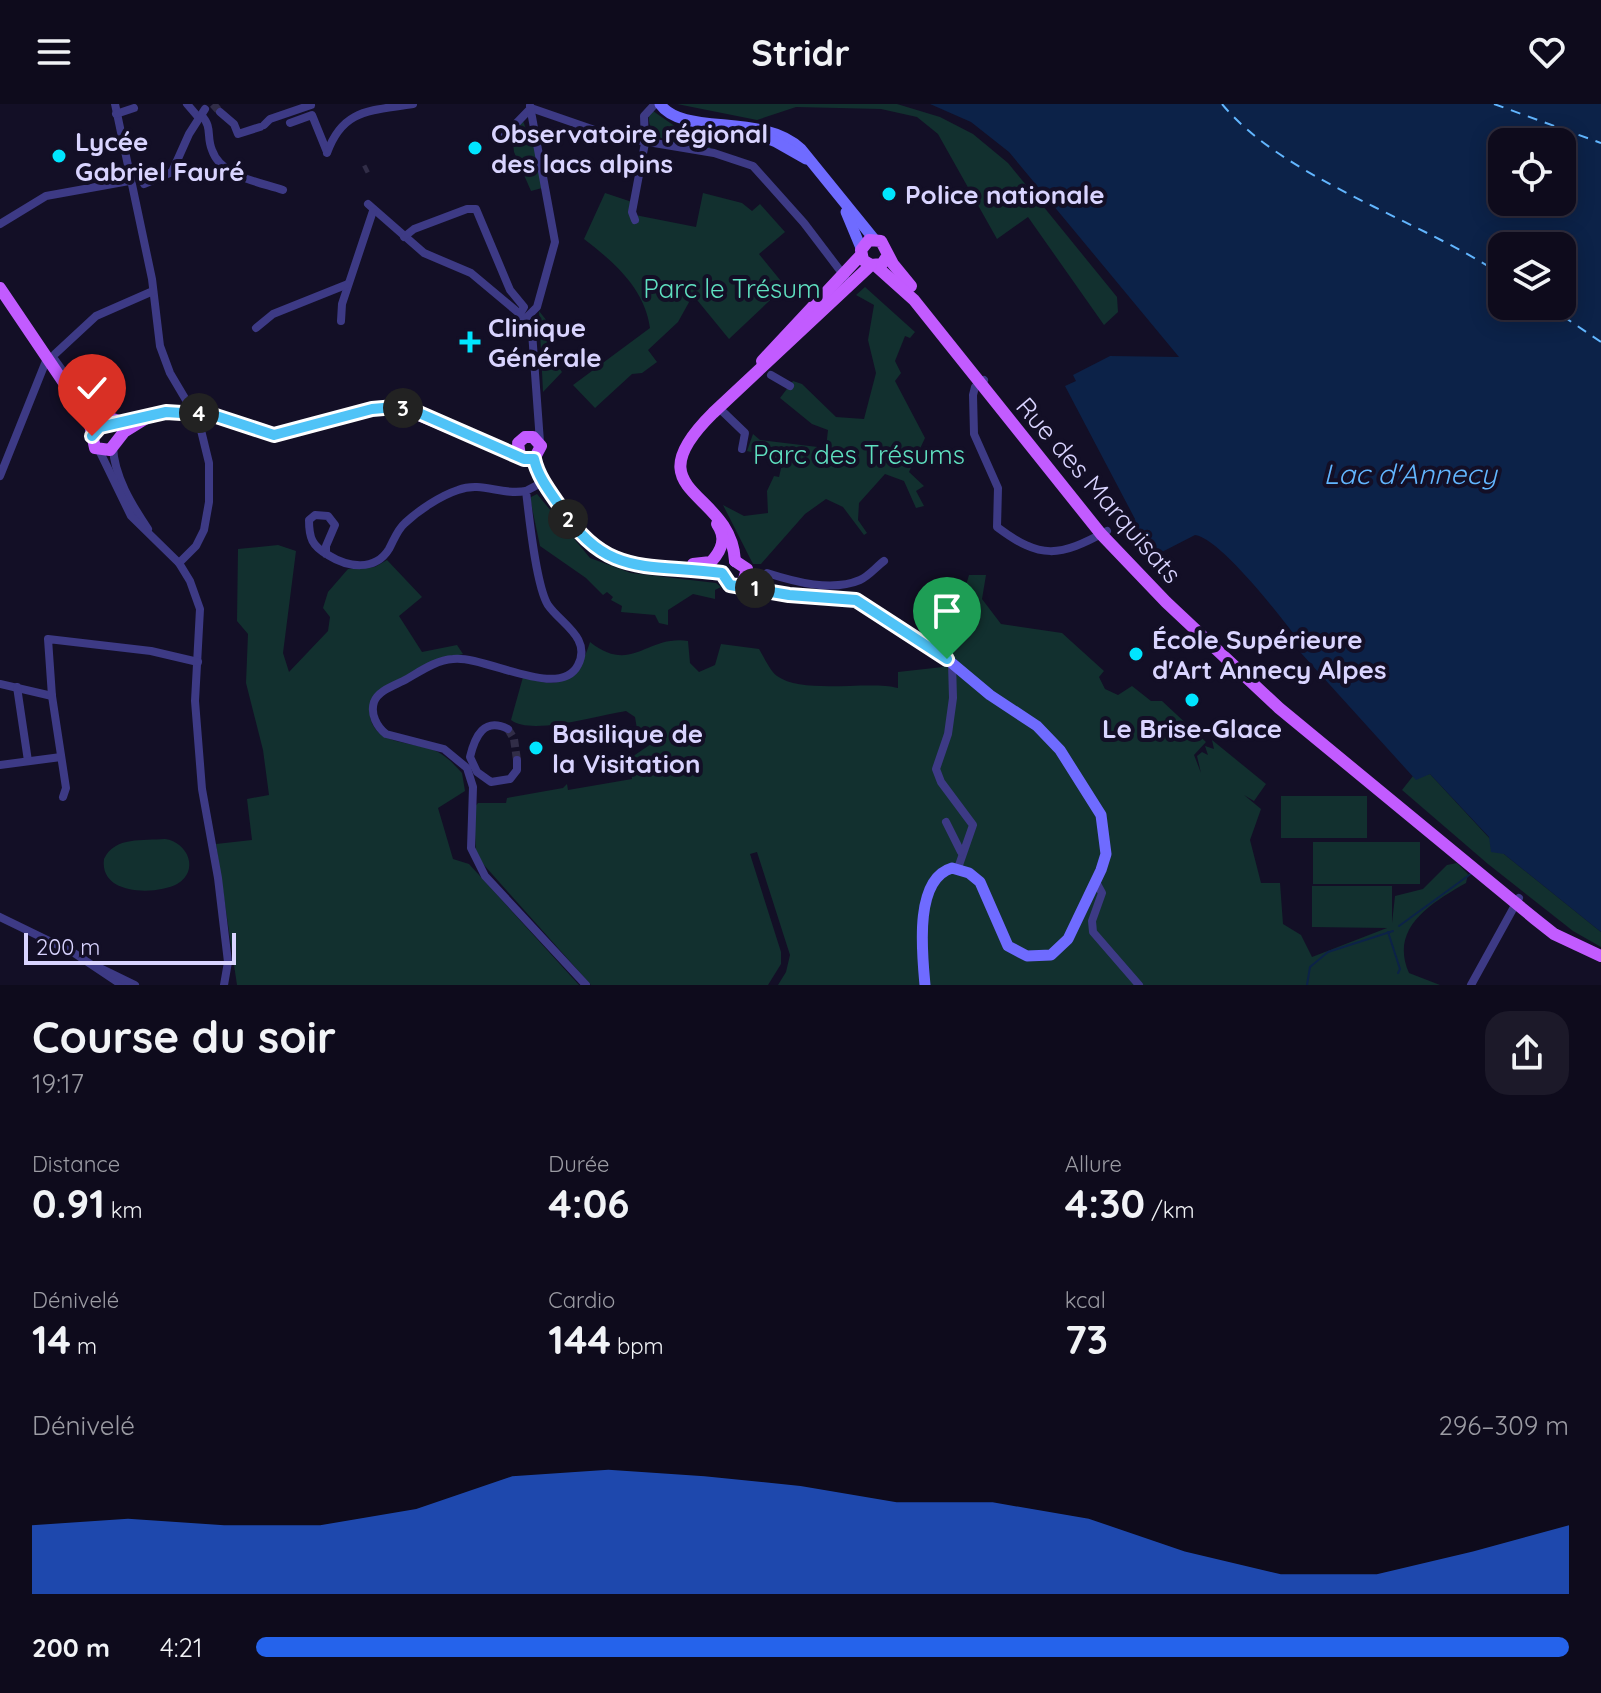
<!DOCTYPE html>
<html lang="fr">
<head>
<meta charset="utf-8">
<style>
	:root { --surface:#0e0b1c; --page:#1c1929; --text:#f1f3f6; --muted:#9b9ba3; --line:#2e2b3b; --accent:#2563eb }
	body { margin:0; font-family:Quicksand,sans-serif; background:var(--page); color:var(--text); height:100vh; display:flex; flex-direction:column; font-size:30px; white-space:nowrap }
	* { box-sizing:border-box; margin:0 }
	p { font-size:26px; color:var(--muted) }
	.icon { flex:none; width:44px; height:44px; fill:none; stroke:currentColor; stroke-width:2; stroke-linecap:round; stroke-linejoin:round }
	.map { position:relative; height:881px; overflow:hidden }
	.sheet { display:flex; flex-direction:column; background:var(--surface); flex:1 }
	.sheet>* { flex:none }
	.buttons { position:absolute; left:1488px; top:24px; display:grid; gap:16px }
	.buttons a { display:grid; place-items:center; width:88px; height:88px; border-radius:16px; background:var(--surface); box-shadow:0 4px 20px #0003,0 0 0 2px var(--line); font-size:40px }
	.scale { position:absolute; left:24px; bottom:20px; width:212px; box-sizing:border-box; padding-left:8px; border:4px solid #d9d4ff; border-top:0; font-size:22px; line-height:28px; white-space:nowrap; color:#d9d4ff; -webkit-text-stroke:6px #130f26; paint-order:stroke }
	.pin { position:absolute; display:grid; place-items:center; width:68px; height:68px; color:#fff; margin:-82px -34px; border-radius:50% 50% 50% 0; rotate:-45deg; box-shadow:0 0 8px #0007 }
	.pin .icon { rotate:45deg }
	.km { position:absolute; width:40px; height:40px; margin:-20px; border-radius:50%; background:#222; color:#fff; font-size:22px; line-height:40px; text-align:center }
	.round { display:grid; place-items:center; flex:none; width:84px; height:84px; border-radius:24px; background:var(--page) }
	.overview { display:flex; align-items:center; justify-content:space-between; height:136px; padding:0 32px }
	h1 { font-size:44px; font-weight:700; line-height:60px }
	.metrics { display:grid; grid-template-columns:repeat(3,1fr); gap:12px; height:136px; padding:8px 32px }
	.metrics div { display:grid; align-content:center }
	.metrics b { font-size:40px; font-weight:700 }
	.metrics small { font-size:22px; font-weight:400 }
	.metrics p { font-size:22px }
	.chart { height:224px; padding:16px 32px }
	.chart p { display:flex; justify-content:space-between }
	.chart svg { width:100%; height:144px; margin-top:8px; fill:var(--accent); opacity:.7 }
	ul { padding:0 32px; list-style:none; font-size:26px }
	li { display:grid; grid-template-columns:128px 96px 1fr; align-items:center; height:60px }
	li i { height:20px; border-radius:10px; background:var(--accent) }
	header { display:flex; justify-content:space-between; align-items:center; height:104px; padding:0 32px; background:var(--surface); font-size:36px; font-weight:700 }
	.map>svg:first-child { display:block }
</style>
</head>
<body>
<header><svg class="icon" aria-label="menu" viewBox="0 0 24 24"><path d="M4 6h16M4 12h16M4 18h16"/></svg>Stridr<svg class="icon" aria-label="heart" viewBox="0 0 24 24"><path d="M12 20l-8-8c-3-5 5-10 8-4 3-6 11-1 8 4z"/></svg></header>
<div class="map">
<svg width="1601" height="881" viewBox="0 0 1601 881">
	<rect width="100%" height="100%" fill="#130f26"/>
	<g fill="#12302f">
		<polygon points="677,0 897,0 940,13 973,30 1008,59 1117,193 1118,208 1104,221 1028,113 997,135 938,30 917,13 881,5 796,3 757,16"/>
		<path d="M653,7L676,23L713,29L710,45C689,41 646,41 649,11Z"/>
		<polygon points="523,17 526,25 531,25 542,84 531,87 514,48 512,28"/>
		<path d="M605,89L632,98L630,110L696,123L703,89L742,99L752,107L760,100L785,128L759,150L785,182L729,235L693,191L678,218L648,246L657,258L642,269L632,270L595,304L573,281L650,224C645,185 614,158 584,135Z"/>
		<polygon points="865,183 915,228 910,234 905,232 895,257 901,269 895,277 925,334 909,368 924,382 916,387 924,402 916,404 904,377 885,370 859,399 858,416 867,429 864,431 843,403 826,395 805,410 761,460 753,460 723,401 744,412 768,409 767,387 774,372 779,373 783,356 747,347 753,330 760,336 826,344 828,326 812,320 780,294 793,277 802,280 836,313 864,315 876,269 868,236 874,201 856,191"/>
		<polygon points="539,207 558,231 543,241 562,268 543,288"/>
		<polygon points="537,390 590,454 631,469 716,479 721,483 715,486 715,495 693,490 668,506 668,521 659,519 655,511 621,508 622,502 611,496 613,493 607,488 603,491 586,474 540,442 531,399 531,393"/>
		<path d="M278,441L296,447L283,549L289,568L328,527L330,513L323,504L328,488L348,465L375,463L387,456L422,493L399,512L422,548L457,541L463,550L438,557L370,599C365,644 410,635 438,648C447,653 455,661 462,669L465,687L438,704L453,755L469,760L579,881H237L216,740L252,736L247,695L269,691L263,646L246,579L248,530L237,517L238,445Z"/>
		<path d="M969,471H986L982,495L1001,520L1062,529L1104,567L1099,573L1105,585L1118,591L1132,582L1151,597H1162L1206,638L1194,651L1201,669L1197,652L1202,648L1208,651L1205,642L1214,645L1212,636L1266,680L1254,697L1244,691L1261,705L1250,736L1261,779H1280L1283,820L1301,831L1312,853L1387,824L1312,823V782H1392V819L1395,792L1423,785L1447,761L1457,759L1468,770L1466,779C1431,799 1389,824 1409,869L1440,881H778L786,868L790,851L757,748L750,750L781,848V860L768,881H591L476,752L474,704L478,699H506L507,694L563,684L567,680L568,686L632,675L629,655L654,638L653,630L637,625L635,613L626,607C599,611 531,632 511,616L523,573C565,587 578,575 590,538C632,571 646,531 688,537L690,559L699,568L715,561L721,540L759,545C764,553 770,567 777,572C803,591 869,576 898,584V568L943,563L951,549L954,522Z"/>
		<polygon points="1430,670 1504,750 1601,828 1601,843 1573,827 1488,760 1402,686 1413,672"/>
		<rect x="1281" y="692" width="86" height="42"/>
		<path d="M165,735C188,738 200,767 177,780C157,791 99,792 104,755C115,732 143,737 165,735Z"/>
		<rect x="1313" y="738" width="107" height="42"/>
	</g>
	<path fill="#0c2248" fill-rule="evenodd" d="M930,0H1601V828L1504,750L1491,748L1489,733L1430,670L1416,676L1301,549L1293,538L1297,534C1280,512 1220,434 1195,431L1160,449L1150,446L1140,438L1146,434L1143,428L1133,433L1127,420L1135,415L1065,282L1076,277L1073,271L1110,252L1179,253L1009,48L971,18ZM1562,38V98H1502V38ZM1562,142V202H1502V142Z"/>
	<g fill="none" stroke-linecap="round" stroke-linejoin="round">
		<g stroke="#0c2248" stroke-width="2">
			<polyline points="1399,822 1472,769"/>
			<polyline points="1388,828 1400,865 1398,869"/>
			<polyline points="1307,881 1310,863 1328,848 1393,827"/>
		</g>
		<g stroke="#62b6ff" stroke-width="2" stroke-dasharray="10 8" stroke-linecap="butt">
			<path d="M1222,0C1284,75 1418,115 1502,171"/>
			<polyline points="1494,0 1601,39"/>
			<polyline points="1548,202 1601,238"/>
		</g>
		<g stroke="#312d47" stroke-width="8" stroke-dasharray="8 4" stroke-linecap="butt">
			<polyline points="213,0 220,8"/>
			<polyline points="364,66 368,64"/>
			<polyline points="508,625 514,635 517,656"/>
		</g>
		<g stroke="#3d3a85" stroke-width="8">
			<polyline points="115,0 152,175 160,242 170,269 199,318 209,359 209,398 204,426 196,442 179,459"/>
			<polyline points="187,0 199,14"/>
			<polyline points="531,4 612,32 714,49 753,62 804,119 845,173"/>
			<polyline points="220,8 234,20 238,30 260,23"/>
			<polyline points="116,10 134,4"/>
			<path d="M201,11C213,23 206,32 212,46C221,73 260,78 283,86"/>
			<polyline points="290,19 312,11 327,48"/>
			<polyline points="264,21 270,15 311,1"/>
			<polyline points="505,31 531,4"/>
			<path d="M327,49C343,4 371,7 413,0"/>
			<polyline points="144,80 172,68 189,30 205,5"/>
			<polyline points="368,100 424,149 471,169 520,210 532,228 540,338"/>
			<polyline points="635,116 632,108 645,39 644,12 655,0"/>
			<polyline points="0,120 46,92 129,77"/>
			<polyline points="404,133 414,125 467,105 476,105 510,186 524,203 520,210"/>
			<polyline points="525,215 537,203 555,138 530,2"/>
			<polyline points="341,217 342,200 373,107"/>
			<polyline points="256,224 273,210 348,180"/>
			<polyline points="55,250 96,212 153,187"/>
			<polyline points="771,271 790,282"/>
			<path d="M984,276L975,283L973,291L974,330L998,384L997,423C1041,456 1059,453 1107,427"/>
			<polyline points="719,304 745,329 742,345"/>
			<path d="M113,343C114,372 132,401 148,425"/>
			<polyline points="99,346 131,412 179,459 190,477 200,505 195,597 202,685 218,774 228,858 224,881"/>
			<polyline points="0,372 46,257 55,256 76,285"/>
			<path d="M543,378L526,387C529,412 536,482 548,501C560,519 592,534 578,561C560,597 485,551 453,555C435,556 418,569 403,577C393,582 378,587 374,598C370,610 377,623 386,630L444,645L467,664L473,683L471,744L485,772L586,881"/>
			<path d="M326,450V442L335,421L328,412L315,411L309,416C309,434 312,442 328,451C347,463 375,468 389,445C394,436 397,426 405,419C419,406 440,392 458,386C482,377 502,392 526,387"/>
			<path d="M759,479L767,469C795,478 832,488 860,476C869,472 876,463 884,457"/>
			<polyline points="952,559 953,594 948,630 936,665 941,678 973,721 958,764"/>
			<polyline points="0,580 52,592"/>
			<polyline points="17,583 28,657"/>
			<path d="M508,625C484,613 475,632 470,653L477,668L491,678L510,675L517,666V656"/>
			<polyline points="0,661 61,653"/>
			<polyline points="63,693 66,684 52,592 48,535 151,547 198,558"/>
			<polyline points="946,718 961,748"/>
			<polyline points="1096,778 1102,789 1092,817 1093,828 1139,881"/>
			<polyline points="0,813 74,849 122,881"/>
			<polyline points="96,862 135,881"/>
			<polyline points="1471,881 1519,794"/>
		</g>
		<g stroke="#6f6bff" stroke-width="11">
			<path d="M660,0C683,33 763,8 801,45L874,135"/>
			<polyline points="739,23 776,38 806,55"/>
			<polyline points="846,108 861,144"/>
			<path d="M739,481L789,491L856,496L947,555L990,591L1037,622L1060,646L1101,711L1106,750L1101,766L1068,835L1051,851L1027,852L1008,842L980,778L969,769L952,764C914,775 922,848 925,881"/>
		</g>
		<g stroke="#c25bff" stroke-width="12">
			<polyline points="888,151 882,160 871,161 863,156 861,146 869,136 881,137 893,160 911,182"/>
			<polyline points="876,162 914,196 1101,430 1166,498 1279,604 1535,815 1554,830 1601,852"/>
			<polyline points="0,184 89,316 95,344 110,346 124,328 153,310"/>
			<polyline points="762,257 861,151"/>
			<polyline points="78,287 97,310 119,317"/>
			<polyline points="213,311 274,331 372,305 400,303 524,355 534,355"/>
			<path d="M93,329C102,319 164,308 180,307"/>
			<polyline points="520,352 518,339 525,333 533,333 541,342 534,355"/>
			<path d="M534,355C539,373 550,388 561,404C607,475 648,459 722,469"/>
			<path d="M735,457C731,384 630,391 713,309L871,161"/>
			<path d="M693,460L711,458C722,446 727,434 717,420"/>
			<polyline points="722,469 730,481 743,479 747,465 735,457"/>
		</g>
		<polyline stroke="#c25bff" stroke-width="12" points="180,307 213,311"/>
	</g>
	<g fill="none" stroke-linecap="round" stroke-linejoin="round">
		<g stroke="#fff" stroke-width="16">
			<path id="route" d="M92,332L100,323L166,308L213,311L274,331L372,305L395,303L410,305L524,355H534C538,373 550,388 561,404C607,475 648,459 722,469L730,481L789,491L856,496L947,555"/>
		</g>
		<use href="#route" stroke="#4fc3f7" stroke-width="10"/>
	</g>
	<g fill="#00e5ff" stroke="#130f26" stroke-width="3">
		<circle cx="475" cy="44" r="8"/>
		<circle cx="59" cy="52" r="8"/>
		<circle cx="889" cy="90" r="8"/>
		<path d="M466 226h8v8h8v8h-8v8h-8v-8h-8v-8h8z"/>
		<circle cx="1136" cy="550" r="8"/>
		<circle cx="1192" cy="596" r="8"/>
		<circle cx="536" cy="644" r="8"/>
	</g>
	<g text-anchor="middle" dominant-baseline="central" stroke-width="8" stroke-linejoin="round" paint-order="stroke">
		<g font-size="26" font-weight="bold" fill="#d9d4ff" stroke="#130f26" text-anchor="start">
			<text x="491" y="29">Observatoire régional<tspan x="491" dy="30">des lacs alpins</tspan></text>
			<text x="75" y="37">Lycée<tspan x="75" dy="30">Gabriel Fauré</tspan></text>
			<text x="905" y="90">Police nationale</text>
			<text x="488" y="223">Clinique<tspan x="488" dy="30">Générale</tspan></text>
			<text x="1152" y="535">École Supérieure<tspan x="1152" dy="30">d'Art Annecy Alpes</tspan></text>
			<text x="1192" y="624" text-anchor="middle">Le Brise-Glace</text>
			<text x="552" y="629">Basilique de<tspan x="552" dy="30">la Visitation</tspan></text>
		</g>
		<g font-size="26" fill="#5fe0c0" stroke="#130f26">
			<text x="732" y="184">Parc le Trésum</text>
			<text x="859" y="350">Parc des Trésums</text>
		</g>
		<g font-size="26" fill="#d9d4ff" stroke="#130f26">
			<text transform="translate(1099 386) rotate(49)">Rue des Marquisats</text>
		</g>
		<g font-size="28" font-style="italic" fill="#62b6ff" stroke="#130f26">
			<text x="1410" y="369">Lac d'Annecy</text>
		</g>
	</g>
</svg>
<div class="buttons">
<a><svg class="icon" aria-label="locate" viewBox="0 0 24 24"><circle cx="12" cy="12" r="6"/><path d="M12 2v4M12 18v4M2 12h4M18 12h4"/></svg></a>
<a><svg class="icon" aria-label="layers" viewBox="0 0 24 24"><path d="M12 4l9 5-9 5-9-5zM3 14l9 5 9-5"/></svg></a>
</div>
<div class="scale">200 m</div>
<div class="pin" style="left:947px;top:555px;background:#1e9e55"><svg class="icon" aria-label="arrive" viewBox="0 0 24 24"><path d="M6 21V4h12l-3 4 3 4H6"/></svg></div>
<div class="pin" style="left:92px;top:332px;background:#d93025"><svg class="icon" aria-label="check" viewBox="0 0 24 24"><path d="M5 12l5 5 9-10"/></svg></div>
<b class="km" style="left:755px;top:484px">1</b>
<b class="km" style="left:568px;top:415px">2</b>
<b class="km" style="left:403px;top:304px">3</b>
<b class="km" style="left:199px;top:309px">4</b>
</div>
<section class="sheet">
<div class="overview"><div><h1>Course du soir</h1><p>19:17</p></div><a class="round"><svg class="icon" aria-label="share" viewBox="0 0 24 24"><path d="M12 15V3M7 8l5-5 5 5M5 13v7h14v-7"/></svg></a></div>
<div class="metrics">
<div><p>Distance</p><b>0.91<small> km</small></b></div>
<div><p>Durée</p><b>4:06</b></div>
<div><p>Allure</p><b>4:30<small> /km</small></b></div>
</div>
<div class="metrics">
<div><p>Dénivelé</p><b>14<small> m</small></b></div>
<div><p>Cardio</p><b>144<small> bpm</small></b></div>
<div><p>kcal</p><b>73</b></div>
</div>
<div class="chart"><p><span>Dénivelé</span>296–309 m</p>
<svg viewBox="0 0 160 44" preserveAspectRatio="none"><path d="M0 44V23L10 21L20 23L30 23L40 18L50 8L60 6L70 8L80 11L90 16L100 16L110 21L120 31L130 38L140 38L150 31L160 23V44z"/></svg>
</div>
<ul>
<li><b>200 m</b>4:21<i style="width:100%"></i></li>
</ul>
</section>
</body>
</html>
